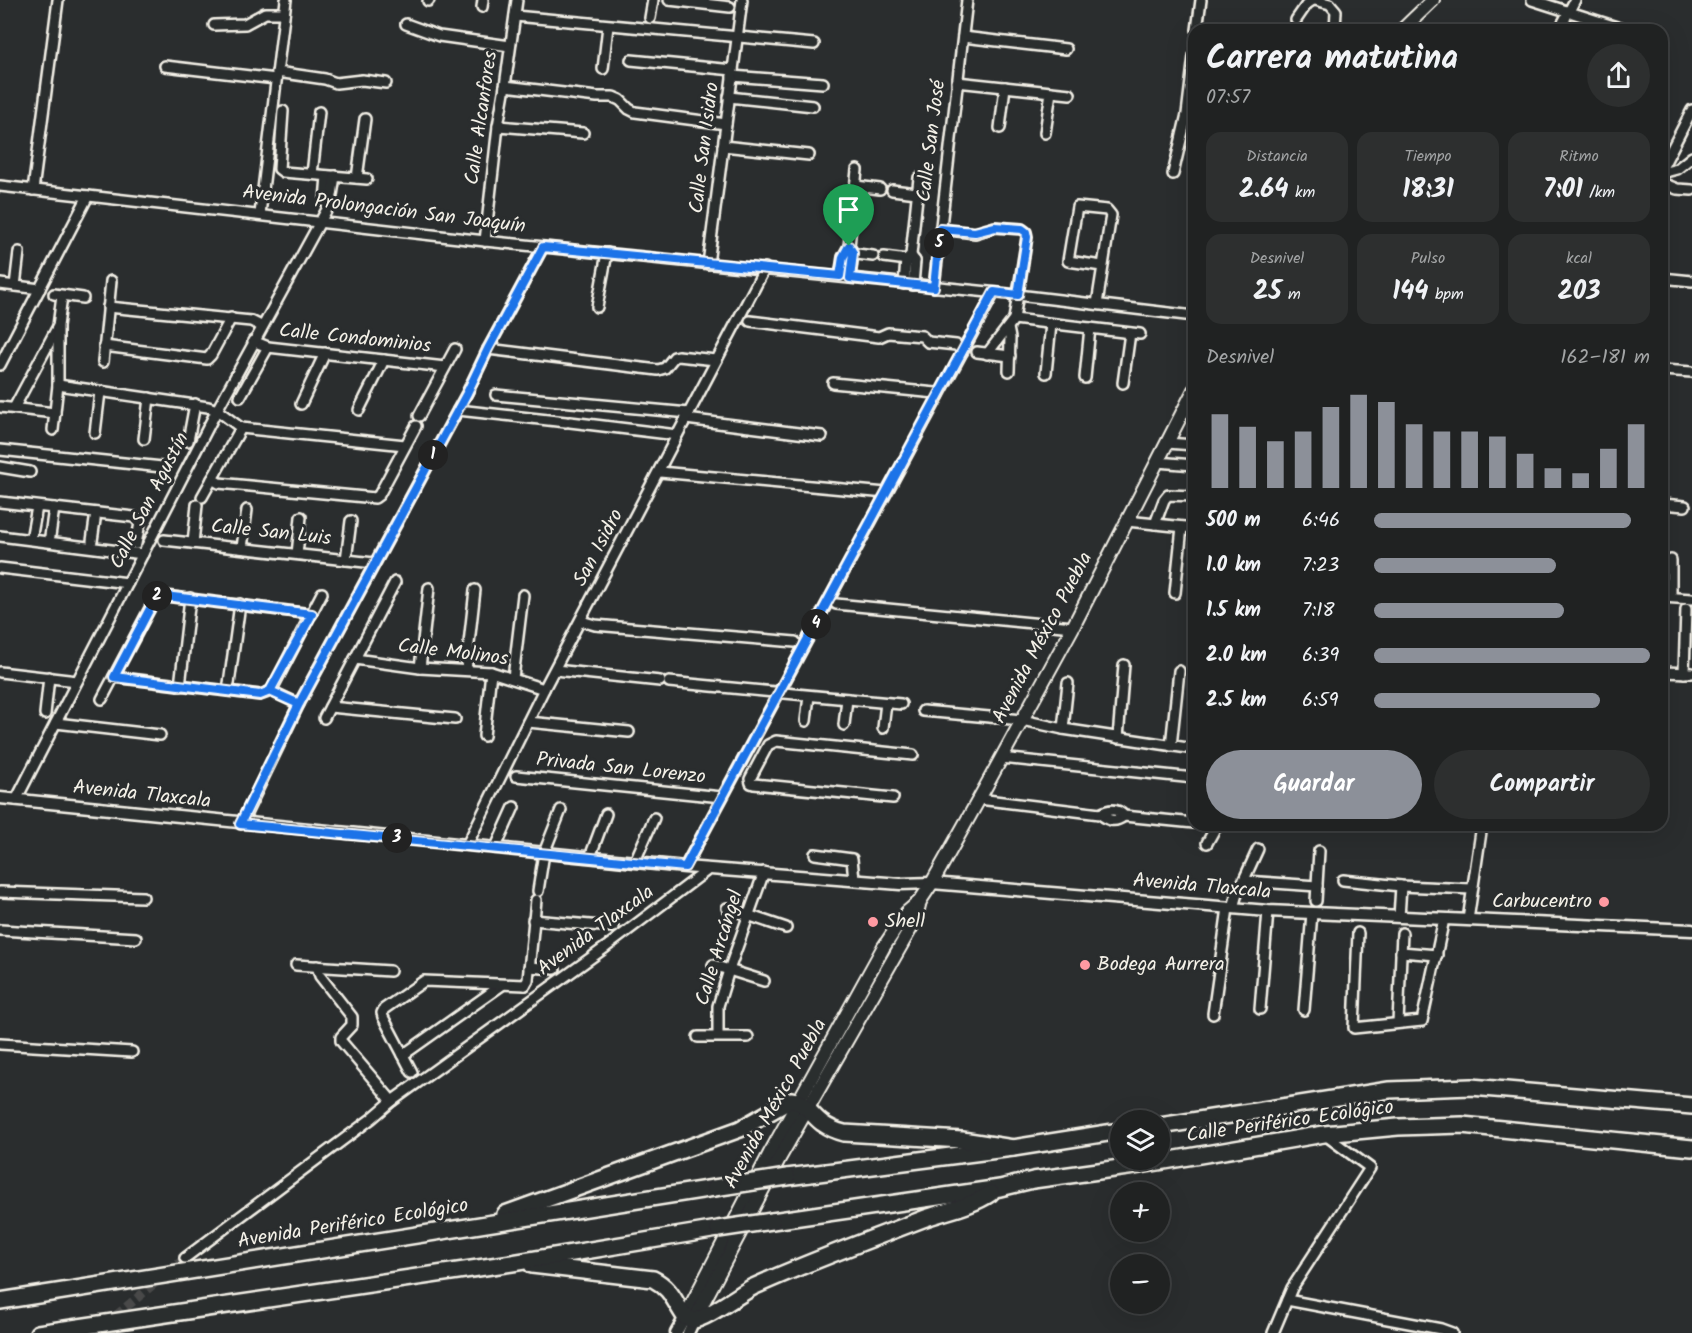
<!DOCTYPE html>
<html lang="es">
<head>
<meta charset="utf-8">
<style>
	:root { --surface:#202222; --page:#2d2f2f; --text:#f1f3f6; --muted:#a2a4a5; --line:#3d3f40; --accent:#8c9099 }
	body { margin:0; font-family:Kalam,sans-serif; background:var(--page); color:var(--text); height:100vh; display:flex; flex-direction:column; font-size:22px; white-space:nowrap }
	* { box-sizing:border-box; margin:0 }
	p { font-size:20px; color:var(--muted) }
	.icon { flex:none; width:33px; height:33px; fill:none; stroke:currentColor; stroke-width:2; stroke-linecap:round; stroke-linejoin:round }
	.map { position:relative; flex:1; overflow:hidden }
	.panel { position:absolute; left:1188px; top:24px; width:480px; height:807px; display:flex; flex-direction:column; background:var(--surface); border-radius:18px; box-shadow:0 6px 24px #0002,0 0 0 2px var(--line) }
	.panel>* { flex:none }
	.tools { position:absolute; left:1110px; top:1110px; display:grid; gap:12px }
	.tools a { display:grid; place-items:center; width:60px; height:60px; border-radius:50%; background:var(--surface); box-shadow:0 6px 24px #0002,0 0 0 2px var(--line); font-size:30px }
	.pin { position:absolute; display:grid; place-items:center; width:51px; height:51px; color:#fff; margin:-62px -26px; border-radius:50% 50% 50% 0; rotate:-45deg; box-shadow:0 0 6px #0007 }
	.pin .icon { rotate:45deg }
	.km { position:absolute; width:30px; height:30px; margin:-15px; border-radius:50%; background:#222; color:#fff; font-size:16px; line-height:30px; text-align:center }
	.round { display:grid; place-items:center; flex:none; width:63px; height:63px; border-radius:32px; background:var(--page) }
	.overview { display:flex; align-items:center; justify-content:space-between; height:102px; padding:0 18px }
	h1 { font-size:33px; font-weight:700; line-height:45px }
	.metrics { display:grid; grid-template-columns:repeat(3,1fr); gap:9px; height:102px; padding:6px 18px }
	.metrics div { display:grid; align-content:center; border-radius:15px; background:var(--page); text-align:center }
	.metrics b { font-size:26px; font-weight:700 }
	.metrics small { font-size:16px; font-weight:400 }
	.metrics p { font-size:16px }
	.chart { height:168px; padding:12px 18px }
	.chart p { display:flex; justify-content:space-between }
	.chart svg { width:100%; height:108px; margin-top:6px; stroke:var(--accent); stroke-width:6 }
	.primary-button { display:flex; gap:12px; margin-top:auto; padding:12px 18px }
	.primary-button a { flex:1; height:69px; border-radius:36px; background:var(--accent); color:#fff; font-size:24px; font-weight:700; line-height:69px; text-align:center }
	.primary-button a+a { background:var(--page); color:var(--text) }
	ul { padding:0 18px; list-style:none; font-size:20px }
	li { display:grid; grid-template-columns:96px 72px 1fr; align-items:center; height:45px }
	li i { height:15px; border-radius:8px; background:var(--accent) }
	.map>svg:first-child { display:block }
</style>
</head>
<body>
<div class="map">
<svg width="1692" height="1333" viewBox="0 0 1692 1333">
	<rect width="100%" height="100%" fill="#2a2d2e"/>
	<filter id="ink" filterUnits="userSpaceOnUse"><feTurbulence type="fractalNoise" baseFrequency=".0167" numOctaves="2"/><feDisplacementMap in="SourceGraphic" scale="12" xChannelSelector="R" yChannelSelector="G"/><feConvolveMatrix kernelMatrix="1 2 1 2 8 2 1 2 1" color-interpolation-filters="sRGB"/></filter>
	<g filter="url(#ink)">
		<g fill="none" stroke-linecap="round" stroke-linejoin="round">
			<polyline stroke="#484a4a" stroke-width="9" stroke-dasharray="9 4.5" stroke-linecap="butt" points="95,1333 185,1258"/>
			<g stroke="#f4f1e8" stroke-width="14">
				<g id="minor">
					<polyline points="669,0 730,7"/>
					<polyline points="1315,0 1330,4 1336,11 1335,30"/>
					<polyline points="1532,0 1626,30"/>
					<polyline points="428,1 429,0"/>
					<polyline points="482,7 483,0"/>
					<polyline points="515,16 814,44"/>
					<polyline points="650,18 653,0"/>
					<polyline points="1296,20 1307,4 1313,0"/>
					<polyline points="406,24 439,36 510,46"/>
					<polyline points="214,25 245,24 265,13 284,13"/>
					<polyline points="1197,30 1201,0"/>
					<polyline points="1559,30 1575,0"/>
					<polyline points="963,37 1066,49"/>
					<polyline points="631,60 733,70"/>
					<polyline points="165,66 276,79"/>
					<polyline points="603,69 608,26"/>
					<polyline points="277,72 325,79 336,83 362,80 386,83"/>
					<polyline points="732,76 823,83"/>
					<polyline points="957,82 1070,94"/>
					<polyline points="505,86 597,97 613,97 620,100 629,109 635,112 726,124"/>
					<polyline points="729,97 813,106"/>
					<polyline points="283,111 279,169 283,172 367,179"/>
					<polyline points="498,126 583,133"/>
					<polyline points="1000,128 1005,87"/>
					<polyline points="1045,133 1051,92"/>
					<polyline points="723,146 809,155"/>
					<polyline points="1662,168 1692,110"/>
					<polyline points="1662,173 1677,169 1692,157"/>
					<polyline points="312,174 319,112"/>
					<polyline points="1173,174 1187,114 1194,56"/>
					<polyline points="327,176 325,200 328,206"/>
					<polyline points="357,178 365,119"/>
					<polyline points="1662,183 1677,189 1692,190"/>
					<polyline points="0,186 485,241 1018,295 1194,316"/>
					<polyline points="856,186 880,189"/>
					<polyline points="33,190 58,0"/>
					<polyline points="892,190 917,193"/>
					<polyline points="260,214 286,0"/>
					<polyline points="940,229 975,233 995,227 1022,229 1026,232 1027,237 1014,319 987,354"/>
					<polyline points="485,241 498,126 505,86 517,0"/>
					<polyline points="849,246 853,253 850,278"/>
					<polyline points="849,253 873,256"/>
					<polyline points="884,257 915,261"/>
					<polyline points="912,257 915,261 913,285"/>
					<polyline points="708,264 742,0"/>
					<polyline points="840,276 843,257 849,246 857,170"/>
					<polyline points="1662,278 1692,281"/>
					<polyline points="0,284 40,289"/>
					<polyline points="904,284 906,260 911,255 919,178"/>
					<polyline points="15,286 19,252"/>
					<polyline points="934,287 967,0"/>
					<polyline points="54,294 83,298"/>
					<polyline points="1097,304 1111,215 1107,210 1077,207 1068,261 1102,266"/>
					<polyline points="108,307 251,321 261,326"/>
					<polyline points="597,307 607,253"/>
					<polyline points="1014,319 1140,334"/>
					<polyline points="750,321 879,337 888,333 922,336 928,342 956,345 963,351"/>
					<polyline points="1008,328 1010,338 1009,371"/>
					<polyline points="253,341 268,347 445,367"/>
					<polyline points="104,346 207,359 211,355 231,318"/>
					<polyline points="488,349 658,370 665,368 674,357 678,356 716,360"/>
					<polyline points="977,352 1010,356"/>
					<polyline points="103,362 111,281"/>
					<polyline points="0,365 88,196"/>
					<polyline points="1662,370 1692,372"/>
					<polyline points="1046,373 1051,324"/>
					<polyline points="1085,378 1090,328"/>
					<polyline points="833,383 936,393 939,395"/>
					<polyline points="1123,383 1130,333"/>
					<polyline points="58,385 208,407 217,410 241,428 405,445"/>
					<polyline points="496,395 689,413"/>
					<polyline points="240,397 268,347"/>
					<polyline points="301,404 325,353"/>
					<polyline points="0,407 55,413"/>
					<polyline points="14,408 57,328"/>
					<polyline points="359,410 384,360"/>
					<polyline points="458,410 566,422"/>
					<polyline points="419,416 455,349"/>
					<polyline points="686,419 822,436"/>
					<polyline points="570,422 677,435"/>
					<polyline points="53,430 58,385 58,326 62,296"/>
					<polyline points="95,433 100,392"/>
					<polyline points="144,439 149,398"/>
					<polyline points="188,441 195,404"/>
					<polyline points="1167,443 1194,445"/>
					<polyline points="0,450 162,467"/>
					<polyline points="1157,462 1194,465"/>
					<polyline points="0,467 30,472"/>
					<polyline points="660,472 886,493"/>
					<polyline points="212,479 219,483 375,498 379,495 416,426"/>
					<polyline points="202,497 241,428"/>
					<polyline points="0,502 134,517 140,523 136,544"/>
					<polyline points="1662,504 1685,506"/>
					<polyline points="1127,521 1194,528"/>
					<polyline points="1155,524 1164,500 1168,495 1194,496"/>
					<polyline points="32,534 37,507"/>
					<polyline points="0,536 143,554"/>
					<polyline points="50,536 54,508"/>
					<polyline points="164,540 374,563"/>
					<polyline points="92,541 96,513"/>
					<polyline points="193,543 197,505"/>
					<polyline points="242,548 247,510"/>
					<polyline points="297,554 301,517"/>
					<polyline points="346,560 351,521"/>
					<polyline points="1671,560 1671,597"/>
					<polyline points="0,568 128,583"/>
					<polyline points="1175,593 1182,527"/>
					<polyline points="1662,597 1692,599"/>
					<polyline points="836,604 1073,627"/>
					<polyline points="581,621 595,625 795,642"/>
					<polyline points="355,659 420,668 491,672 544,689"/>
					<polyline points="420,668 429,588"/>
					<polyline points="466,670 475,590"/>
					<polyline points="555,670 660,681"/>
					<polyline points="0,672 77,681"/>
					<polyline points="1662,672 1692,673"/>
					<polyline points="1684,673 1686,609"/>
					<polyline points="114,677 260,695 271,691 299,704"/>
					<polyline points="513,678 523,595"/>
					<polyline points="669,682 901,704"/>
					<polyline points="180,686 190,598"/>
					<polyline points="228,691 240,604"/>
					<polyline points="271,691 322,593"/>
					<polyline points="102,699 157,595 312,614"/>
					<polyline points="330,707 455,719"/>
					<polyline points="923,711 1022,720 1063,729 1194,749"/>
					<polyline points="45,714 49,677"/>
					<polyline points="324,718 395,582"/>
					<polyline points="806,721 809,696"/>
					<polyline points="528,722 629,732"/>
					<polyline points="56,723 160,735"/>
					<polyline points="844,725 847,699"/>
					<polyline points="883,728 886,703"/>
					<polyline points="1063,729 1068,683"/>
					<polyline points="484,736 491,672"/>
					<polyline points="1118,738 1124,665"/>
					<polyline points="1171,746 1179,671"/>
					<polyline points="1001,758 1194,778"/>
					<polyline points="516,776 722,797"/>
					<polyline points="893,798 754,784 751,783 750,779 768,745 776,741 913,755"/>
					<path d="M979,799L1100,814C1109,821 1115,823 1124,816"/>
					<polyline points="16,800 217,410 331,202 335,176"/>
					<path d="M1100,814C1109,809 1117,808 1124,816L1194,823"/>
					<polyline points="241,824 299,704 467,393 488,349 543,247"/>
					<polyline points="1207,843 1217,825"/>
					<polyline points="467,845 544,689 765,268"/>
					<polyline points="496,847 514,807"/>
					<polyline points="815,854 852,859 854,879"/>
					<polyline points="590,857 606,814"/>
					<polyline points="635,861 654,818"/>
					<polyline points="685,867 994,293"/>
					<polyline points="1343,880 1401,886 1472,889"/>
					<polyline points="1245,881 1317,886"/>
					<polyline points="538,891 544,853 561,810"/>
					<polyline points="0,892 143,897"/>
					<polyline points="1316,901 1319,851"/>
					<polyline points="727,908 786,928"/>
					<polyline points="1233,908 1236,897 1258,849"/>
					<polyline points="1399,917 1401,886"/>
					<polyline points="533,920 613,927"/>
					<polyline points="1468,920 1482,825"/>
					<polyline points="0,930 136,938"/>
					<polyline points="1358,933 1354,1028 1422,1021 1444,919"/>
					<polyline points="1401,952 1437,955"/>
					<polyline points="296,965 390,971"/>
					<polyline points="713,965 764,981"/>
					<polyline points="317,966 320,976 352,1017 352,1025 341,1037 341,1041 392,1101"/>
					<polyline points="529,967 555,969"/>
					<polyline points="525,985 528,980 536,900"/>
					<polyline points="1260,1009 1268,911"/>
					<polyline points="1304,1010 1312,913"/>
					<polyline points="1213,1014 1228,908"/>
					<polyline points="1398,1023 1402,933"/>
					<polyline points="718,1036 718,1006 729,970 764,872"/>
					<polyline points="698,1037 748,1037"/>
					<polyline points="0,1044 132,1052"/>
					<polyline points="403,1055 502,985"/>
					<polyline points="412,1072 383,1017 382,1013 384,1009 424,981 525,985"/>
					<polyline points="185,1258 371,1119 392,1101 606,947 709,869"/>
					<polyline points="1287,1300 1441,1329 1452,1333"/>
					<polyline points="1273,1333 1292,1288 1370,1168 1324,1134"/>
				</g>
			</g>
			<g stroke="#f4f1e8" stroke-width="15">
				<g id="tertiary">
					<polyline points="0,798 685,867 900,884 932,883 1268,911 1692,930"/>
					<polyline points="676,1333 685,1317"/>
					<polyline points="688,1333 694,1320"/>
				</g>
			</g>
			<g stroke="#f4f1e8" stroke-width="16">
				<g id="secondary">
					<polyline points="1402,30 1433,0"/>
					<polyline points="685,1317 770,1153 883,948 907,912 920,901 932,883 979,799 1073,627 1194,390"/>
					<polyline points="694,1320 780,1157 915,921 920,901"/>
				</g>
			</g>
			<g stroke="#f4f1e8" stroke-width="20">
				<g id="trunk">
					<polyline points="1160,1126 1389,1090 1471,1087 1692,1106"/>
					<polyline points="787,1177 1013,1148 1120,1131"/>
					<path d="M505,1214L740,1129L791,1100C806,1102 810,1114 822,1123C829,1128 836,1131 844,1133L962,1140L1013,1148"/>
					<polyline points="772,1221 1000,1188 1033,1180 1135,1166 1324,1134 1398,1127 1462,1125 1692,1148"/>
					<path d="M532,1265L653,1279C671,1288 674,1301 685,1317C688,1318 690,1319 693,1320C703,1321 741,1293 753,1287C808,1262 866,1241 923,1219C945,1211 972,1206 991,1193"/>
					<polyline points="0,1301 714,1188"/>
					<polyline points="38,1333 512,1263 718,1229"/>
				</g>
			</g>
			<use href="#minor" stroke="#2a2d2e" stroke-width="9"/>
			<use href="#tertiary" stroke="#2a2d2e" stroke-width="10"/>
			<use href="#secondary" stroke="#2a2d2e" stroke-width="12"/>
			<use href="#trunk" stroke="#2a2d2e" stroke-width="15"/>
			<g stroke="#f4f1e8" stroke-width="20" stroke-linecap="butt">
				<g id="trunk-bridge">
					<polyline points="714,1188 787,1177"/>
					<polyline points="718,1229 772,1221"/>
				</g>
			</g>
			<use href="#trunk-bridge" stroke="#2a2d2e" stroke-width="15"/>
		</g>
	</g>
	<g fill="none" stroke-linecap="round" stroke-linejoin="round" filter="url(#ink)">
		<g stroke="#fff" stroke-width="12">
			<polyline id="route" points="849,246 843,257 840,276 543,247 488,349 467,393 299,704 270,691 260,695 114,677 157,595 312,614 270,691 299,704 240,824 685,867 994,292 1018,295 1027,237 1026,232 1022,229 995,227 975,232 940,229 934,287 850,278 853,253 849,246"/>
		</g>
		<use href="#route" stroke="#1a73e8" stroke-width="8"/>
	</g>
	<g fill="#ff9aa2" stroke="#2a2d2e" stroke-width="2">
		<circle cx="1604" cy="902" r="6"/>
		<circle cx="873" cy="922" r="6"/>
		<circle cx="1085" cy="965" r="6"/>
	</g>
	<g text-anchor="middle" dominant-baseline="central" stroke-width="6" stroke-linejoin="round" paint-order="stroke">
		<g font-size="20" fill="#f4f1e8" stroke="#2a2d2e">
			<text transform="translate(482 118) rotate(-82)">Calle Alcanfores</text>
			<text transform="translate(932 141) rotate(-83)">Calle San José</text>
			<text transform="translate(705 148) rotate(-83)">Calle San Isidro</text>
			<text transform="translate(384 210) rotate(7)">Avenida Prolongación San Joaquín</text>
			<text transform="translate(355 339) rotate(6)">Calle Condominios</text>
			<text transform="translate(150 501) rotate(-63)">Calle San Agustín</text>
			<text transform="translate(271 533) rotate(6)">Calle San Luis</text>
			<text transform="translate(599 548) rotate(-62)">San Isidro</text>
			<text transform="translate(1043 638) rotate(-62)">Avenida México Puebla</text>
			<text transform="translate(453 653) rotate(7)">Calle Molinos</text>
			<text transform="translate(621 769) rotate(6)">Privada San Lorenzo</text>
			<text transform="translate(142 795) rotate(6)">Avenida Tlaxcala</text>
			<text transform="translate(1202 887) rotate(5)">Avenida Tlaxcala</text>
			<text transform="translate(596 931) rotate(-36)">Avenida Tlaxcala</text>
			<text transform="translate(720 948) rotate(-73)">Calle Arcángel</text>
			<text transform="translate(776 1104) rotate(-61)">Avenida México Puebla</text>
			<text transform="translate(1290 1122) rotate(-8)">Calle Periférico Ecológico</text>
			<text transform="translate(353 1224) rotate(-9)">Avenida Periférico Ecológico</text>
		</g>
		<g font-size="20" fill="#f4f1e8" stroke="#2a2d2e" text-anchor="start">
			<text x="1592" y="902" text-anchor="end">Carbucentro</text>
			<text x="885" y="922">Shell</text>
			<text x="1097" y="965">Bodega Aurrera</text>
		</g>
	</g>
</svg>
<div class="tools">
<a><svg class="icon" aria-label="layers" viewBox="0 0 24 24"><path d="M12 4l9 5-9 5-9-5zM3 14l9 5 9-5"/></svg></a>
<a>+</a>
<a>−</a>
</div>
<div class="pin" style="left:849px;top:246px;background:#1e9e55"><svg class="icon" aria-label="arrive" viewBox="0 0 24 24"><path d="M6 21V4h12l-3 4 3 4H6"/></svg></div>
<b class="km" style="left:433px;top:455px">1</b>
<b class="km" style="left:157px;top:596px">2</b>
<b class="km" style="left:397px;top:838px">3</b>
<b class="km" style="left:816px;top:624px">4</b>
<b class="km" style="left:939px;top:243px">5</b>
<section class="panel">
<div class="overview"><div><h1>Carrera matutina</h1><p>07:57</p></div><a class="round"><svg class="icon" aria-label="share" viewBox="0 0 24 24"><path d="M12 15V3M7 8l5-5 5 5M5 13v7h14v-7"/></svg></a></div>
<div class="metrics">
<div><p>Distancia</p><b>2.64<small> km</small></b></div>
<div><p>Tiempo</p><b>18:31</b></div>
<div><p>Ritmo</p><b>7:01<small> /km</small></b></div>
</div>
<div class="metrics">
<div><p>Desnivel</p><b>25<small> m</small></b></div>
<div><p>Pulso</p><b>144<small> bpm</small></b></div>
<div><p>kcal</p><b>203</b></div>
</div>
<div class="chart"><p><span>Desnivel</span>162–181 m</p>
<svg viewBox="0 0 160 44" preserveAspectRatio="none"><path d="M5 44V14M15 44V19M25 44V25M35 44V21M45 44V11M55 44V6M65 44V9M75 44V18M85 44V21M95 44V21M105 44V23M115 44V30M125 44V36M135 44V38M145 44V28M155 44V18"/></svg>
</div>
<ul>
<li><b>500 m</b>6:46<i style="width:93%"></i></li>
<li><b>1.0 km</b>7:23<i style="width:66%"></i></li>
<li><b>1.5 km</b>7:18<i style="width:69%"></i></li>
<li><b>2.0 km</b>6:39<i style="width:100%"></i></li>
<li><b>2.5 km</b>6:59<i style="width:82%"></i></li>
</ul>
<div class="primary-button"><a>Guardar</a><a>Compartir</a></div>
</section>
</div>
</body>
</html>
